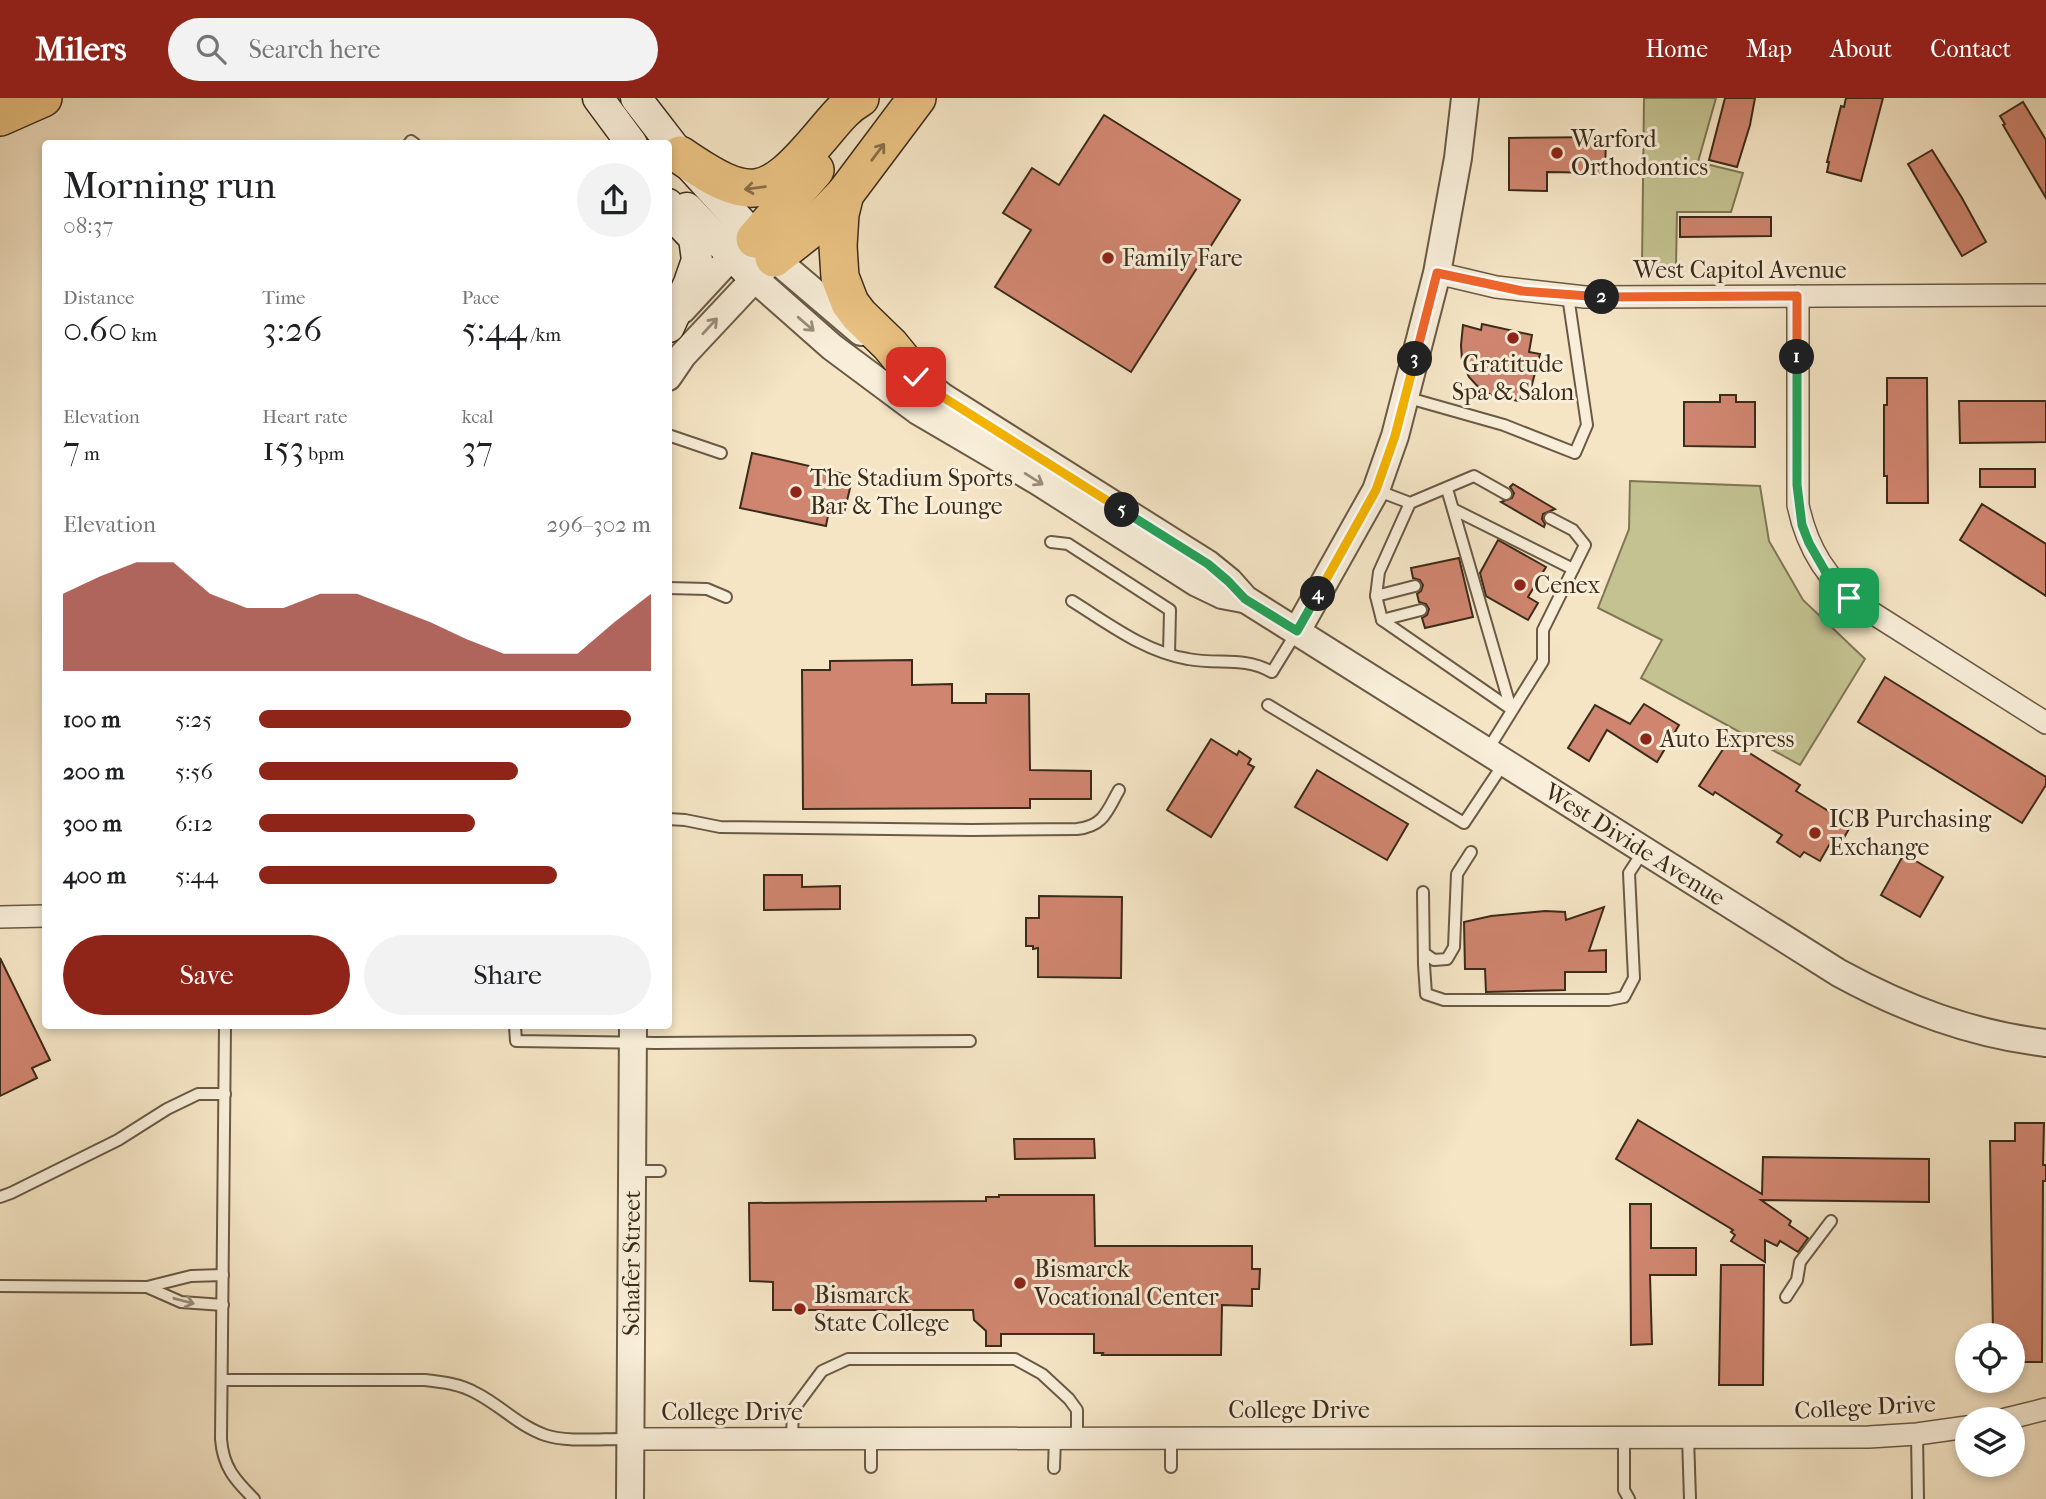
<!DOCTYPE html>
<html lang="en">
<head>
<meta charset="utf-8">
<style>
	:root { --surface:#fff; --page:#f2f2f2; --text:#202124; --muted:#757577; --accent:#8f2418 }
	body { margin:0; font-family:"IM FELL French Canon",serif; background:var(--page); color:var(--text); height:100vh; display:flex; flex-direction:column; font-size:26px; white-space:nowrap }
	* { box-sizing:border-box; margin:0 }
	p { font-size:23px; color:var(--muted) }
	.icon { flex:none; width:38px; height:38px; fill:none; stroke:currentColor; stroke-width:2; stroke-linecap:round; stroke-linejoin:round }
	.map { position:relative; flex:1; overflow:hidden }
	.details { position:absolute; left:42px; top:42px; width:630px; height:889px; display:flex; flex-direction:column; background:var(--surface); border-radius:7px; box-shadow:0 4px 10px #0003 }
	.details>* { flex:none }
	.buttons { position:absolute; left:1955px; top:1225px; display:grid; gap:14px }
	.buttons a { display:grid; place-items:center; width:70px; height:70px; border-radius:50%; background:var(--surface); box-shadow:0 4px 10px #0003; font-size:35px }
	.pin { position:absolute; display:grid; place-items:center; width:60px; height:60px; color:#fff; margin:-30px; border-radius:14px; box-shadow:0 4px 10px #0006 }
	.km { position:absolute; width:35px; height:35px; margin:-18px; border-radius:50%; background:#222; color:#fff; font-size:19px; line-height:35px; text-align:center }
	.round { display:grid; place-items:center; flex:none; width:74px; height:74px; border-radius:37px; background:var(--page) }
	.overview { display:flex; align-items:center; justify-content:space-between; height:119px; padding:0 21px }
	h1 { font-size:38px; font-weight:600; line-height:52px }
	.metrics { display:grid; grid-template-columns:repeat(3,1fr); gap:10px; height:119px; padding:7px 21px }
	.metrics div { display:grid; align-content:center }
	.metrics b { font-size:35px; font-weight:600 }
	.metrics small { font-size:19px; font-weight:400 }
	.metrics p { font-size:19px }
	.chart { height:196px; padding:14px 21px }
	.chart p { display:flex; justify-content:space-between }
	.chart svg { width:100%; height:126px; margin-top:7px; fill:var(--accent); opacity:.7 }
	.primary-button { display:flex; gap:14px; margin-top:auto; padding:14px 21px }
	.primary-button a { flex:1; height:80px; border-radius:42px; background:var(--accent); color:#fff; font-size:28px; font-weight:600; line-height:80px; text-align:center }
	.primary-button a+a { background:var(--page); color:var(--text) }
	ul { padding:0 21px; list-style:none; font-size:23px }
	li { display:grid; grid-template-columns:112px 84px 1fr; align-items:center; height:52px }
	li i { height:18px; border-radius:9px; background:var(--accent) }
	header { display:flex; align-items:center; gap:42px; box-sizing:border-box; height:98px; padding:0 35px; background:var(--accent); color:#fff }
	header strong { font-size:33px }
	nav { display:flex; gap:38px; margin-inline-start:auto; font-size:24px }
	.search { width:490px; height:63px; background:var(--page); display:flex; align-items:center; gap:18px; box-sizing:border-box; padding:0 24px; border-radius:38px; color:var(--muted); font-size:26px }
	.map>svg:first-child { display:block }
</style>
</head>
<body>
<header>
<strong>Milers</strong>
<div class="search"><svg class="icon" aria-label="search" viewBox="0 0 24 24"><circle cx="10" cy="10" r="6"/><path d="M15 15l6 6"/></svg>Search here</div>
<nav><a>Home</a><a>Map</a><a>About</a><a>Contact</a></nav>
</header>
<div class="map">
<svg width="2046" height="1401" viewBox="0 0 2046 1401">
	<rect width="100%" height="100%" fill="#f5e5c5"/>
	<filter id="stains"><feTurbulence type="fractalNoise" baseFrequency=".00286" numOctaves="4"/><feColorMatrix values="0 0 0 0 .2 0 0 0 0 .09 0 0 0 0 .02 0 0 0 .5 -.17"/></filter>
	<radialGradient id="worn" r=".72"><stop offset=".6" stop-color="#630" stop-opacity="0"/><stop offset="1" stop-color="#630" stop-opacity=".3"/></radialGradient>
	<g fill="#c3c290" stroke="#7f7655" stroke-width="2">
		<polygon points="1644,0 1716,0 1698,64 1743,75 1731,114 1677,114 1676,169 1642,169"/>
		<polygon points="1630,383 1760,388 1769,443 1803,502 1865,561 1800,667 1641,580 1662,542 1598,510 1629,431"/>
	</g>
	<g fill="#cf856f" stroke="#3b2b1a" stroke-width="2">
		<polygon points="1725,0 1755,0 1750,27 1737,69 1709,62"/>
		<polygon points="1846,0 1883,0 1861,83 1827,74 1829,64 1827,64 1841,8 1844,9"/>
		<polygon points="2023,4 2046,42 2046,100 2003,27 2005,26 2000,18"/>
		<polygon points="1104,17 1240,102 1131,274 995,189 1031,132 1003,115 1032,70 1059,87"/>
		<polygon points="1606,39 1605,75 1547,74 1547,93 1509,92 1509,40"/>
		<polygon points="1932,52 1962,100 1986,144 1962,158 1908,66"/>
		<polygon points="1680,119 1771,119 1771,138 1680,139"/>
		<polygon points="1482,226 1532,237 1529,254 1540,256 1530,294 1521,293 1519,303 1493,298 1480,291 1469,279 1462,263 1461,247 1463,227 1481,232"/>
		<polygon points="1887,280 1927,280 1928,405 1887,405 1887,378 1884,378 1884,307 1887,307"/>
		<polygon points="1720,297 1736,297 1736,304 1755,304 1755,349 1684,348 1684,304 1720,304"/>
		<polygon points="1959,303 2046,303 2046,344 1960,345"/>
		<polygon points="752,355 853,378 844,415 829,412 826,428 740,410"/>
		<rect x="1980" y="371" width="55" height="18"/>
		<polygon points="1513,386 1555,411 1543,416 1542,421 1545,426 1544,429 1501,404 1512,400 1514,395 1510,389"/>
		<polygon points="1982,406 2046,446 2046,498 1960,442"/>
		<polygon points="1498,442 1546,469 1528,499 1538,505 1528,522 1486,498 1480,475"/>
		<polygon points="1459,460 1473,519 1425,530 1422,520 1427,517 1429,511 1426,506 1419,504 1417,496 1421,493 1423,487 1420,482 1413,480 1411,470"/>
		<polygon points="912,562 912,587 952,586 952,605 986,605 986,596 1029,596 1030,672 1091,673 1091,701 1030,701 1030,710 803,711 802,572 830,572 830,563"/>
		<polygon points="1885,579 2046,679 2046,687 2022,725 1858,624"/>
		<polygon points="1644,606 1679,627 1657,664 1607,632 1589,663 1568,650 1595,607 1630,626"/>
		<polygon points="1211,641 1237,657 1239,653 1251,661 1248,666 1254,669 1211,739 1167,712"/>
		<polygon points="1729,642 1800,687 1796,693 1851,727 1840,747 1832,742 1820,763 1804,754 1800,759 1777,744 1782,737 1715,694 1713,697 1699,688"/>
		<polygon points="1317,672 1408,726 1387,762 1295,709"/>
		<polygon points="1904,756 1943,779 1920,819 1881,797"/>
		<polygon points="764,777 802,777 802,789 840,788 840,811 764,812"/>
		<polygon points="1039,798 1122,799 1121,880 1038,879 1038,850 1033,851 1033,848 1026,848 1026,820 1039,820"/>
		<polygon points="1604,809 1589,853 1606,852 1606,874 1565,874 1565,892 1486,894 1485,871 1465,871 1464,824 1491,818 1545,813 1565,814 1566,822"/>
		<polygon points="0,860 50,962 32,970 37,980 0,998"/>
		<polygon points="1638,1022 1762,1096 1763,1059 1929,1061 1929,1104 1761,1102 1791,1123 1789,1127 1808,1140 1798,1154 1780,1143 1777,1148 1765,1142 1765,1164 1731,1143 1735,1137 1731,1134 1733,1132 1616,1061"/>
		<polygon points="2015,1025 2044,1025 2043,1067 2046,1067 2046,1083 2043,1083 2042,1264 2018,1264 2018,1246 2012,1246 2012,1237 1993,1237 1990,1043 2015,1043"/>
		<polygon points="1014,1041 1094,1041 1095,1060 1015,1061"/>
		<polygon points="999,1097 1094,1097 1095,1148 1252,1148 1252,1171 1260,1171 1259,1191 1252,1191 1252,1208 1222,1207 1221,1257 1102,1257 1103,1255 1094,1255 1094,1236 1001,1236 1001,1248 986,1248 986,1233 974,1222 973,1212 773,1212 773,1184 750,1183 749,1105 986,1103 986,1099 999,1099"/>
		<polygon points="1630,1106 1651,1106 1651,1150 1696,1150 1696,1177 1650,1177 1652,1246 1631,1247"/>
		<polygon points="1721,1167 1764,1167 1763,1287 1719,1287"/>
	</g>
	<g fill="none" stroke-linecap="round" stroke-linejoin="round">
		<g stroke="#6a5a45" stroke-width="14">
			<g id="service">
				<polyline points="409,46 411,43 415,46"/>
				<polyline points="1405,299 1504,327 1575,355 1587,327 1568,198"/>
				<polyline points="668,337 721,355"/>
				<polyline points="1447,391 1511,611"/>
				<polyline points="1376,392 1410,405 1474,378 1506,396"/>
				<polyline points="1410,405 1379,474 1376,498 1382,522 1511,611"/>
				<polyline points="1453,411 1573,471"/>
				<polyline points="1051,444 1068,446 1170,512 1169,556"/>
				<polyline points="668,490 707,491 726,499"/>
				<polyline points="1376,498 1415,488"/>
				<path d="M1072,503C1109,526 1145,554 1188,561C1219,567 1243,558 1272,574L1296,535"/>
				<polyline points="1382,522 1421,512"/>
				<polyline points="1268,607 1464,725 1504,665"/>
				<polyline points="1487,653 1543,563 1543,532 1585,447 1573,432 1550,420"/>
				<path d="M668,721L685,722L720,729L972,732L1077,731C1104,728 1107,713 1119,692"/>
				<polyline points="1423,794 1424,867 1426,896 1444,902 1609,902 1624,899 1634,880 1629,775 1644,752"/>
				<polyline points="1424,855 1434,862 1447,861 1454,849 1457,776 1471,754"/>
				<path d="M225,928L221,1341C223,1369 235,1382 254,1401"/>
				<polyline points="515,928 516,943 656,945 970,943"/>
				<polyline points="632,1073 660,1073"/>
				<polyline points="0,1099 11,1095 118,1042 167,1011 198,996 225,996"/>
				<polyline points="0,1188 147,1189 191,1178 223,1177"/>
				<polyline points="147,1189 181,1204 223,1207"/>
				<polyline points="1786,1199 1797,1182 1800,1164 1831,1123"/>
				<path d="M222,1282H425C443,1284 460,1286 476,1295C500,1307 519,1328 545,1337C568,1345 606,1340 631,1341"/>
				<polyline points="1917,1336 1918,1401"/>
				<polyline points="1171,1339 1171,1369"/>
				<polyline points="1624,1339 1624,1392 1629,1401"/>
				<polyline points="1688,1339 1690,1401"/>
				<polyline points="792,1340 793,1312 822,1273 848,1261 1015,1261 1042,1276 1069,1301 1077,1312 1077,1339"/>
				<polyline points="871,1340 871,1369"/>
				<polyline points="1054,1370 1055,1339"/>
			</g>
		</g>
		<g stroke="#6a5a45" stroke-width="24">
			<g id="minor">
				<polyline points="1437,175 1496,189 1585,199 2046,197"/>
				<path d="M1798,198V407C1807,450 1827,483 1863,509L2046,625"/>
				<polyline points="0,819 46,818"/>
				<polyline points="2006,1321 2046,1311"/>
				<polyline points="631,1341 1869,1339 1917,1336 1967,1329"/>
			</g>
		</g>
		<g stroke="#6a5a45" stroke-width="30">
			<g id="tertiary">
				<polyline points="755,181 832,249 918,313 1039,384 1197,485 1222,497 1243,501"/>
				<polyline points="682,212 732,158 748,146"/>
				<path id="s1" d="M902,267L943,299L1208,466L1229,483L1245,501L1839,875C1905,911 1971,936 2046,945"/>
				<polyline points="668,279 683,257 774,160 861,234"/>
				<polyline points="1297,533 1376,392 1395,338 1437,175 1458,60 1465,0"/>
				<path id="s2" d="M630,1401L633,928"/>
			</g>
		</g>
		<g stroke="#3b2b1a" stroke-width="33">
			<g id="secondary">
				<polyline points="598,0 632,46"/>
				<polyline points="636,0 680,57 769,155"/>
				<polyline points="668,106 674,119 694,140 697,162 689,185 669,229"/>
				<polyline points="687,110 755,181"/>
			</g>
		</g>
		<g stroke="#3b2b1a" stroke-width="40">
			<g id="motorway">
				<polyline points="0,19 43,0"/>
				<path d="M680,57C751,106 767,102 822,37C834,23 844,9 860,0"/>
				<polyline points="755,141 815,72"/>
				<polyline points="774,160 812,130 845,96"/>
				<polyline points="916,279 890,247 859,217 850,205 840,179 838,148 840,116 845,96 917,0"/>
			</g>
		</g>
		<use href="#service" stroke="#f8eed9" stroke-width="10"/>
		<use href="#minor" stroke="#f8eed9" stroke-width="21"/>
		<use href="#tertiary" stroke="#f8eed9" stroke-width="26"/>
		<use href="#secondary" stroke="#f8eed9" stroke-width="30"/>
		<use href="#motorway" stroke="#eac282" stroke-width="37"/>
	</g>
	<defs><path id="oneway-shaft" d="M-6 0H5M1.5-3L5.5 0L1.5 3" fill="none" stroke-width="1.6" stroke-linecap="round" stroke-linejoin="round" transform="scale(1.75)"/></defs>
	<g stroke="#8a6f49">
		<use href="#oneway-shaft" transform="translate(878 54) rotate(-53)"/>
		<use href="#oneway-shaft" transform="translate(755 90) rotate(173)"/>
	</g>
	<g stroke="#9a8c7a">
		<use href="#oneway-shaft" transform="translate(806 226) rotate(41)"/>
		<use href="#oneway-shaft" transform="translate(710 228) rotate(-47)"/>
		<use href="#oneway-shaft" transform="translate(1034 381) rotate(32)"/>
		<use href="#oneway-shaft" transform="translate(184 1203) rotate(15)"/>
	</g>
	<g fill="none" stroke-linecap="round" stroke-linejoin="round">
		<g stroke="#fff" stroke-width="14">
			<polyline id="split-1" points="1797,259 1797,387 1802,427 1809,445 1825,473 1849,500"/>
		</g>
		<g stroke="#fff" stroke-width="14">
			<polyline id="split-2" points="1602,199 1797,198 1797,259"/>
		</g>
		<g stroke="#fff" stroke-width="14">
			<polyline id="split-3" points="1415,261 1437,175 1522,193 1602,199"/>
		</g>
		<g stroke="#fff" stroke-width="14">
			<polyline id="split-4" points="1318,496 1376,392 1395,338 1415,261"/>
		</g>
		<g stroke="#fff" stroke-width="14">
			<polyline id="split-5" points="1122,412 1208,466 1228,483 1245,501 1297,533 1318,496"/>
		</g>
		<g stroke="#fff" stroke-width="14">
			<polyline id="split-6" points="916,279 943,299 1122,412"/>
		</g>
		<use href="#split-1" stroke="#22a559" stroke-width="9"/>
		<use href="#split-2" stroke="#f0652b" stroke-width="9"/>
		<use href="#split-3" stroke="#f0652b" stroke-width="9"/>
		<use href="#split-4" stroke="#f5b400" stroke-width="9"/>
		<use href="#split-5" stroke="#22a559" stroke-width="9"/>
		<use href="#split-6" stroke="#f5b400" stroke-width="9"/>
	</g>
	<g fill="#8f2418" stroke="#f8eed9" stroke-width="2.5">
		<circle cx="1557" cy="55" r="7"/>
		<circle cx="1108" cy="160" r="7"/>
		<circle cx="1513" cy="240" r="7"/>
		<circle cx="796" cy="394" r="7"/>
		<circle cx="1520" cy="487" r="7"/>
		<circle cx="1646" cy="641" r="7"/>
		<circle cx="1815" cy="735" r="7"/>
		<circle cx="1020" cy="1185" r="7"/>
		<circle cx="800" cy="1211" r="7"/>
	</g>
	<g text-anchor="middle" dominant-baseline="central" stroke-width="6" stroke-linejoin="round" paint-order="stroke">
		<g font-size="24" fill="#3b2b1a" stroke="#f8eed9" text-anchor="start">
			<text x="1571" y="41">Warford<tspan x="1571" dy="28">Orthodontics</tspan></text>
			<text x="1122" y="160">Family Fare</text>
			<text x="1513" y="266" text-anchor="middle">Gratitude<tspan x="1513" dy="28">Spa &amp; Salon</tspan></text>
			<text x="810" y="380">The Stadium Sports<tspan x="810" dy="28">Bar &amp; The Lounge</tspan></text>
			<text x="1534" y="487">Cenex</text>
			<text x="1660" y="641">Auto Express</text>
			<text x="1829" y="721">ICB Purchasing<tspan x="1829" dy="28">Exchange</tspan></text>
			<text x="1034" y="1171">Bismarck<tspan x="1034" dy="28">Vocational Center</tspan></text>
			<text x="814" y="1197">Bismarck<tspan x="814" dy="28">State College</tspan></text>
		</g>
		<g font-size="24" fill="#3b2b1a" stroke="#f8eed9">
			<text x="1740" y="172">West Capitol Avenue</text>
			<text stroke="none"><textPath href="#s1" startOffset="877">West Divide Avenue</textPath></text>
			<text stroke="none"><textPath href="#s2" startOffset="236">Schafer Street</textPath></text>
			<text transform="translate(1865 1309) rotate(-3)">College Drive</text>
			<text x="1299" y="1312">College Drive</text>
			<text x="732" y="1314">College Drive</text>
		</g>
	</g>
	<rect width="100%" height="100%" filter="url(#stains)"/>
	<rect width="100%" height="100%" fill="url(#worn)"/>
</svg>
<div class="buttons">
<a><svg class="icon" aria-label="locate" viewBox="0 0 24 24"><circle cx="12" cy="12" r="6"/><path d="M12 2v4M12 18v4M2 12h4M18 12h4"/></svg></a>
<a><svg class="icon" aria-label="layers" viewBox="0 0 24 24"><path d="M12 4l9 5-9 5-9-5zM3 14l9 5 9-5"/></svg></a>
</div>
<div class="pin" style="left:1849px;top:500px;background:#1e9e55"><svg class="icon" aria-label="arrive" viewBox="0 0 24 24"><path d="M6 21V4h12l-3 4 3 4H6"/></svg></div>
<div class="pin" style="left:916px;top:279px;background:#d93025"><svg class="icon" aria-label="check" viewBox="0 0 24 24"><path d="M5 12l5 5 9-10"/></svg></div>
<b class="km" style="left:1797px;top:259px">1</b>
<b class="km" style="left:1602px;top:199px">2</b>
<b class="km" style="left:1415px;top:261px">3</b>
<b class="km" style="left:1318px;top:496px">4</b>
<b class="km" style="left:1122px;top:412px">5</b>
<section class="details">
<div class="overview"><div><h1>Morning run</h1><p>08:37</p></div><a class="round"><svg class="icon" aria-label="share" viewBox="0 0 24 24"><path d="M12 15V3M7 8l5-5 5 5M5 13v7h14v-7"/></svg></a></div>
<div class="metrics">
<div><p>Distance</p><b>0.60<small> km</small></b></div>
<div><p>Time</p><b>3:26</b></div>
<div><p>Pace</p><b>5:44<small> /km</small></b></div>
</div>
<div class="metrics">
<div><p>Elevation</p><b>7<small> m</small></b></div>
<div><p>Heart rate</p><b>153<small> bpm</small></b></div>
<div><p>kcal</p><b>37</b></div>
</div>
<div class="chart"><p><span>Elevation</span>296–302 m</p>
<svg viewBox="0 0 160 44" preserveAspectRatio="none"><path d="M0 44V17L10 11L20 6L30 6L40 17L50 22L60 22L70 17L80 17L90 22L100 27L110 33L120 38L130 38L140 38L150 27L160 17V44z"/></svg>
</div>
<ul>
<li><b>100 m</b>5:25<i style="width:95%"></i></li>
<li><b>200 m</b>5:56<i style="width:66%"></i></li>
<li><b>300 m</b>6:12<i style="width:55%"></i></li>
<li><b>400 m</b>5:44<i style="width:76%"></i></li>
</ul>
<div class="primary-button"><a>Save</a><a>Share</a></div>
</section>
</div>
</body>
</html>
